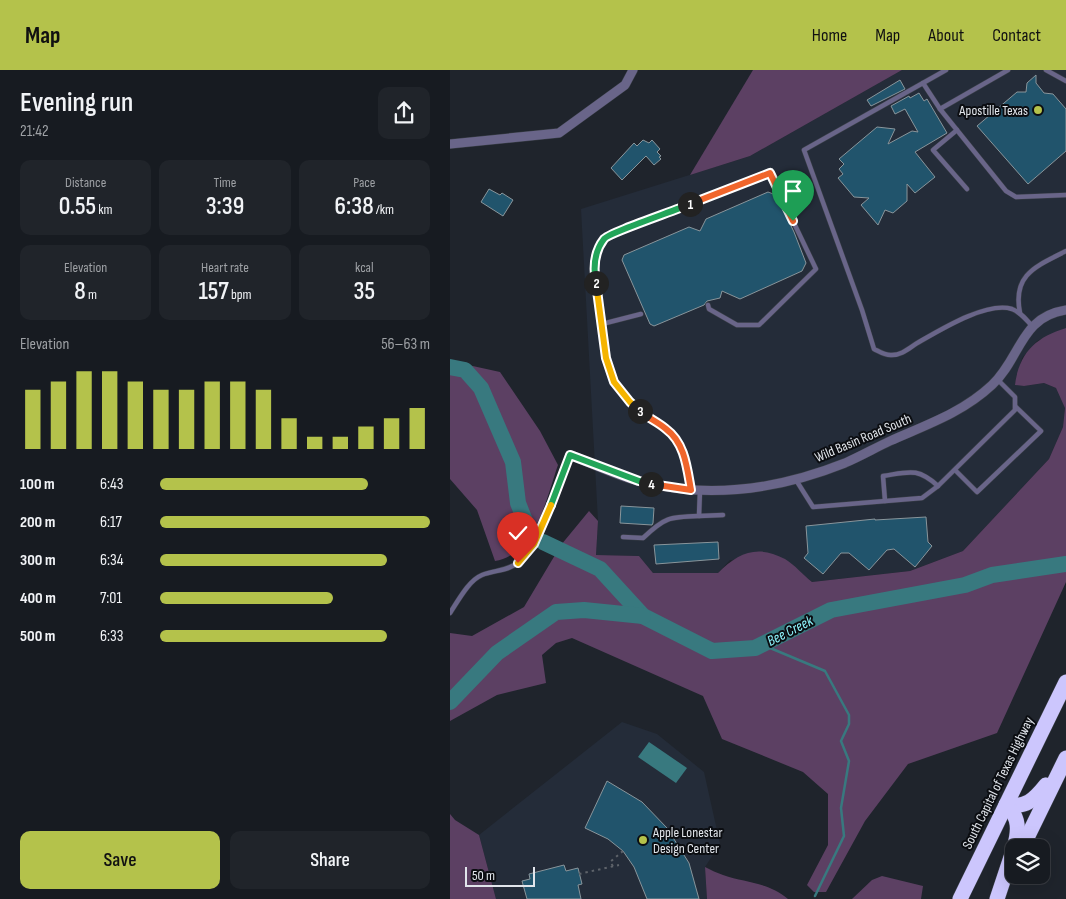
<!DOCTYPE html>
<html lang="en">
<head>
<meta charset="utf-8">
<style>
	:root { --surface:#171b21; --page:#20242a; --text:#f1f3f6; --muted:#9ea1a5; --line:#36393f; --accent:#b4c24b }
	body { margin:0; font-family:"Sofia Sans Condensed",sans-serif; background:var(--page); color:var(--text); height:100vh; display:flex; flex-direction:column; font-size:19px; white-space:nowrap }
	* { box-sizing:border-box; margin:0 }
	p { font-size:16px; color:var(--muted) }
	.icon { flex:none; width:28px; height:28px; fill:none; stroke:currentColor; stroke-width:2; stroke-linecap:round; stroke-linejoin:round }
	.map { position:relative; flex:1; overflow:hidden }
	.drawer { display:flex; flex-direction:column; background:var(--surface); width:450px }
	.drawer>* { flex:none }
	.buttons { position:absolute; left:555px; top:769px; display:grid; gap:10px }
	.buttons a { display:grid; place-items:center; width:45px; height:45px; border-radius:10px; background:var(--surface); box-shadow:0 5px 20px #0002,0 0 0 1px var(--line); font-size:25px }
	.scale { position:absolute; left:15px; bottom:12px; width:70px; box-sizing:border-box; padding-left:5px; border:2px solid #e1e5eb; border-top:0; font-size:14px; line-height:18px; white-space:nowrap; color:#e1e5eb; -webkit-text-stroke:4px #0b0d11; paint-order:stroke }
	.pin { position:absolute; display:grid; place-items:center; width:42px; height:42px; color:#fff; margin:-51px -21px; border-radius:50% 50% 50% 0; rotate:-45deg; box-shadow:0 0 5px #0007 }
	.pin .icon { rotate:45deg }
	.km { position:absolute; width:25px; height:25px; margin:-12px; border-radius:50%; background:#222; color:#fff; font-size:14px; line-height:25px; text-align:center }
	.round { display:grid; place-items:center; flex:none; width:52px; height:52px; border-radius:10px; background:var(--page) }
	.overview { display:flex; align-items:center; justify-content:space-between; height:85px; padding:0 20px }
	h1 { font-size:28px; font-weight:600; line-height:38px }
	.figures { display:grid; grid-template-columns:repeat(3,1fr); gap:8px; height:85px; padding:5px 20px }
	.figures div { display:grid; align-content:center; border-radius:10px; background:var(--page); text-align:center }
	.figures b { font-size:25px; font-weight:600 }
	.figures small { font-size:14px; font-weight:400 }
	.figures p { font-size:14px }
	.chart { height:140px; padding:10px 20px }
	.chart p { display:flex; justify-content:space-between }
	.chart svg { width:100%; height:90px; margin-top:5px; stroke:var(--accent); stroke-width:6 }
	.button { display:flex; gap:10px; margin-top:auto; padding:10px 20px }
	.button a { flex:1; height:58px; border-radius:10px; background:var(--accent); color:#111; font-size:20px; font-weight:600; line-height:58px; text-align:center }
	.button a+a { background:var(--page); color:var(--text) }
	ul { padding:0 20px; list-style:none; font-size:16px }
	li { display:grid; grid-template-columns:80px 60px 1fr; align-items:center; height:38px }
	li i { height:12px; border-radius:6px; background:var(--accent) }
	header { display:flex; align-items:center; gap:30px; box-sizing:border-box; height:70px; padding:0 25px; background:var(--accent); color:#111 }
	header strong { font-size:24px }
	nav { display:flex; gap:28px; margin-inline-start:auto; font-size:18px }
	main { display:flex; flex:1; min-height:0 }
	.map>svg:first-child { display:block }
</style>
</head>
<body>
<header>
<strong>Map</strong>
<nav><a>Home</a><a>Map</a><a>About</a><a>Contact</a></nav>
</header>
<main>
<section class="drawer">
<div class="overview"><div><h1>Evening run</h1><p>21:42</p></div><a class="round"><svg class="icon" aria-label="share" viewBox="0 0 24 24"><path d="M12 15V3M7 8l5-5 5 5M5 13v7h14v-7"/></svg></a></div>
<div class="figures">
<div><p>Distance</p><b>0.55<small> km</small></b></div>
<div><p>Time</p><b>3:39</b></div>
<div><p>Pace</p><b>6:38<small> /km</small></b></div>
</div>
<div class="figures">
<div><p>Elevation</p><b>8<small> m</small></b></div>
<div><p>Heart rate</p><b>157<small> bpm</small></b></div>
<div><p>kcal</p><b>35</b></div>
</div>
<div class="chart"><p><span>Elevation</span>56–63 m</p>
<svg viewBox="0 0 160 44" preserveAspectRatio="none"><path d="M5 44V15M15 44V11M25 44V6M35 44V6M45 44V11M55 44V15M65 44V15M75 44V11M85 44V11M95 44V15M105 44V29M115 44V38M125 44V38M135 44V33M145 44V29M155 44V24"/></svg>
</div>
<ul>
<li><b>100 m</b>6:43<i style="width:77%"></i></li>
<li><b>200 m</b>6:17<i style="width:100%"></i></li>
<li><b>300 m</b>6:34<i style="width:84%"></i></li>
<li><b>400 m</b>7:01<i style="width:64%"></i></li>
<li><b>500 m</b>6:33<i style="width:84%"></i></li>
</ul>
<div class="button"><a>Save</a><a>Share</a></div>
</section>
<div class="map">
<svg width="616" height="829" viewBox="0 0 616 829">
	<rect width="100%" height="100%" fill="#1f242c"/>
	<g fill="#242c39">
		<polygon points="452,0 616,0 616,258 587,271 572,288 565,314 574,316 594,313 606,318 615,337 613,357 599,389 513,481 460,501 362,512 334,489 280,490 268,503 203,503 189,486 146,485 148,451 131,139 300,86"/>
		<polygon points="172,652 207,664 254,702 270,774 255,797 257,829 46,829 29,765"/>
	</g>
	<g fill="#5c4063">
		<polygon points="303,0 452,0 300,86 240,105"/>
		<path d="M616,258V512L547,663L458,694L415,751L376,822H364L357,815L378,775V724L353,702L272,669L253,626L122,568L106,573L92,585L96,613L47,625L0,651V563L22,566L74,537L111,475L139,441L148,451L146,485L189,486L203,503H268C288,483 307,474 335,489C345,495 353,505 362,512L460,501L513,481L599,389L613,357L615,338L606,318L594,313L574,316L565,315C569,283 586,267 616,258Z"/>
		<path d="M0,291L50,302L90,361L108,395C96,429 86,484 45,491L27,440L0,409Z"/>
		<polygon points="0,744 5,750 29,765 46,829 0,829"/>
		<path d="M255,797C261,800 267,803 273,805C296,813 318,812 338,829H257Z"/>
		<polygon points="432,806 473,816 471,829 402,829 422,810"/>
	</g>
	<polygon fill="#38797f" points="199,672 237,698 226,713 188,687"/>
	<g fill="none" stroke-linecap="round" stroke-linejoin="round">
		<polyline stroke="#38797f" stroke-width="2.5" points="313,575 375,601 399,645 399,654 391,671 399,691 391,738 394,766 365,826"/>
		<g stroke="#38797f" stroke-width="16">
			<polyline points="0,297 15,300 31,318 63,392 68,433 81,466"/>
			<polyline points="93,472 150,499 193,546 262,581 305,578 381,540 515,515 542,505 616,494"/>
			<polyline points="0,632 47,583 106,542 134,540 193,546"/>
		</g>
	</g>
	<g fill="#21546c" stroke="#89959b">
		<polygon points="586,5 586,13 594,23 603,24 616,39 616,81 578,114 527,56 567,22 576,22 577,13"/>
		<polygon points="450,10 455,19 421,36 417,30"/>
		<polygon points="469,23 474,31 477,29 497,63 465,82 485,107 465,123 457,114 457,131 443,143 435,140 428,155 411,135 419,128 404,127 388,108 393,104 389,99 394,94 389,89 427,57 445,59 438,74 462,61 468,62 455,39 445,44 441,36 459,26 460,28"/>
		<polygon points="193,70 199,73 202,70 210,79 207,82 211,86 209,87 211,89 204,95 196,86 172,110 161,98 184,73 187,76"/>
		<polygon points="39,119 50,125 52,123 63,130 53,146 31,132"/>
		<polygon points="318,122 326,125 344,162 356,193 352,201 290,229 272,221 270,228 257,231 254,235 204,256 200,254 172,190 174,185 239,157 250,161 256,149"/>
		<polygon points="171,436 204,438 203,453 202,455 170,453"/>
		<polygon points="476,447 478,472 482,476 465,497 444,479 437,480 419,500 399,483 391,483 373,504 354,488 358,483 356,456 425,449 425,450"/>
		<polygon points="268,472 269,489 206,494 204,475"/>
		<polygon points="157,711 192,732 217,758 239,793 249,829 197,829 184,797 173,781 158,769 135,758"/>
		<polygon points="114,795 116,801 128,798 132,814 128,815 131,829 77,829 72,811 80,809 79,804"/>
	</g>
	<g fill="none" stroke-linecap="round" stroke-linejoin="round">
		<g stroke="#3a3f47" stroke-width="5.5">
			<g id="lane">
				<path d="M558,0L490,39L473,13L354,80L412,240L424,279C430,282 436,286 442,285C453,285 460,277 469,272C490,260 537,231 562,239C570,242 576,249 582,256"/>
				<polyline points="596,0 616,11"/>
				<polyline points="473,13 496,0"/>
				<polyline points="490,39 556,121 566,127 616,125"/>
				<polyline points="507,60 483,80 517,119"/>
				<path d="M570,243C562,204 587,196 616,181"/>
				<polyline points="152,254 191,244"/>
				<polyline points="505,400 527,422 591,361 566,337"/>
				<polyline points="346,410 363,437 472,428 488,416 565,340 565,327 547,309"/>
				<polyline points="241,419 235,388 228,371 216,359 198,348 180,332 164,312 156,288 144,199 146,181 155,167 320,103 366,199 309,255 287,255 259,239 258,235"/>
				<polyline points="250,420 249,446 273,445"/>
				<path d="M435,431L433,406C459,402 467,397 488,416"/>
				<path d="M173,467L193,468C215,447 219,447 249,446"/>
				<path d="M0,543C8,531 19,510 32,505C45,500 58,501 69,492C94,471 109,415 120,385"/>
			</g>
		</g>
		<g stroke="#3a3f47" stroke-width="10">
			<g id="street">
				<polyline points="0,74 109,63 175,15 183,0"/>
				<path d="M120,385C143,394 167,406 191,412C260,429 330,419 395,393C411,386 425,378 440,371C476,355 512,343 542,315C571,288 570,247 616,240"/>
			</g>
		</g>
		<g stroke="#3a3f47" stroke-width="16">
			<g id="highway">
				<path d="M556,735C576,738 584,730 596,715"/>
				<path d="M556,735C570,747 569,761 564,778"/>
				<polyline points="572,778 616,688"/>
				<polyline points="510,829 616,612"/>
				<polyline points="547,829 564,778"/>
			</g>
		</g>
		<g stroke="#5e636a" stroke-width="2" stroke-dasharray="2.5 4" stroke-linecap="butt">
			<polyline points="163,796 160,792 173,781"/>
			<polyline points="129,804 169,795"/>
		</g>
		<use href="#lane" stroke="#696589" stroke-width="4.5"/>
		<use href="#street" stroke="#696589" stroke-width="9"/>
		<use href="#highway" stroke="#ccc6fd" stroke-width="15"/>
	</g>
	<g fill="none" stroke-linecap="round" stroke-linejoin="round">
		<g stroke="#fff" stroke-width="10">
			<polyline id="split-1" points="240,134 320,103 343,151"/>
		</g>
		<g stroke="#fff" stroke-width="10">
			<path id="split-2" d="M146,213C143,197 144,182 154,169C158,163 227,140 240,134"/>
		</g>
		<g stroke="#fff" stroke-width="10">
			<polyline id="split-3" points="146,213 156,288 164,312 180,332 190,341"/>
		</g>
		<g stroke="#fff" stroke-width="10">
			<path id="split-4" d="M190,341C198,348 208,352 216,359C235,373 237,398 241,420L201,414"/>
		</g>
		<g stroke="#fff" stroke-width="10">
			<polyline id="split-5" points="101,435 120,385 189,411 201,414"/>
		</g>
		<g stroke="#fff" stroke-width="10">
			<polyline id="split-6" points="68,493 84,474 101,435"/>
		</g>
		<use href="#split-1" stroke="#f0652b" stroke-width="6"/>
		<use href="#split-2" stroke="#22a559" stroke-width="6"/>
		<use href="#split-3" stroke="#f5b400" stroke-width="6"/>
		<use href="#split-4" stroke="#f0652b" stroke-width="6"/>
		<use href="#split-5" stroke="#22a559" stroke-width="6"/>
		<use href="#split-6" stroke="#f5b400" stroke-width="6"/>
	</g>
	<g fill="#b4c24b" stroke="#0b0d11" stroke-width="2">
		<circle cx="588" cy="40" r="5"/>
		<circle cx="193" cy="770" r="5"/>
	</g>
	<g text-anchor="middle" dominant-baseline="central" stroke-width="4" stroke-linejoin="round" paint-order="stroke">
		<g font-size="14" fill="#e1e5eb" stroke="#0b0d11" text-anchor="end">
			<text x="578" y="40">Apostille Texas</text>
			<text x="203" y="762" text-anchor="start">Apple Lonestar<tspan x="203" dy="16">Design Center</tspan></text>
		</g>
		<g font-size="14" fill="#e1e5eb" stroke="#0b0d11">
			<text transform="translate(413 368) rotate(-23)">Wild Basin Road South</text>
			<text transform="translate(548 713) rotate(-64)">South Capital of Texas Highway</text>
		</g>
		<g font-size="15" font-style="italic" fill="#8df4fc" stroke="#0b0d11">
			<text transform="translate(340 561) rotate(-27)">Bee Creek</text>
		</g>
	</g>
</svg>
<div class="buttons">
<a><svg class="icon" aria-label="layers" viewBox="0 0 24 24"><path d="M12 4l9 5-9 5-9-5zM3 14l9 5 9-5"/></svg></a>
</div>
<div class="scale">50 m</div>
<div class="pin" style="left:343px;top:151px;background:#1e9e55"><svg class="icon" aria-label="arrive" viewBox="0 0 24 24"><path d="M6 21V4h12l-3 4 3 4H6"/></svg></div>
<div class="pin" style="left:68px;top:493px;background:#d93025"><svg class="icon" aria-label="check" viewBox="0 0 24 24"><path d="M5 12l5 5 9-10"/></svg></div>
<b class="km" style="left:240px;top:134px">1</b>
<b class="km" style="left:146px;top:213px">2</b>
<b class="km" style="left:190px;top:341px">3</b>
<b class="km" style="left:201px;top:414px">4</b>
</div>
</main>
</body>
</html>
